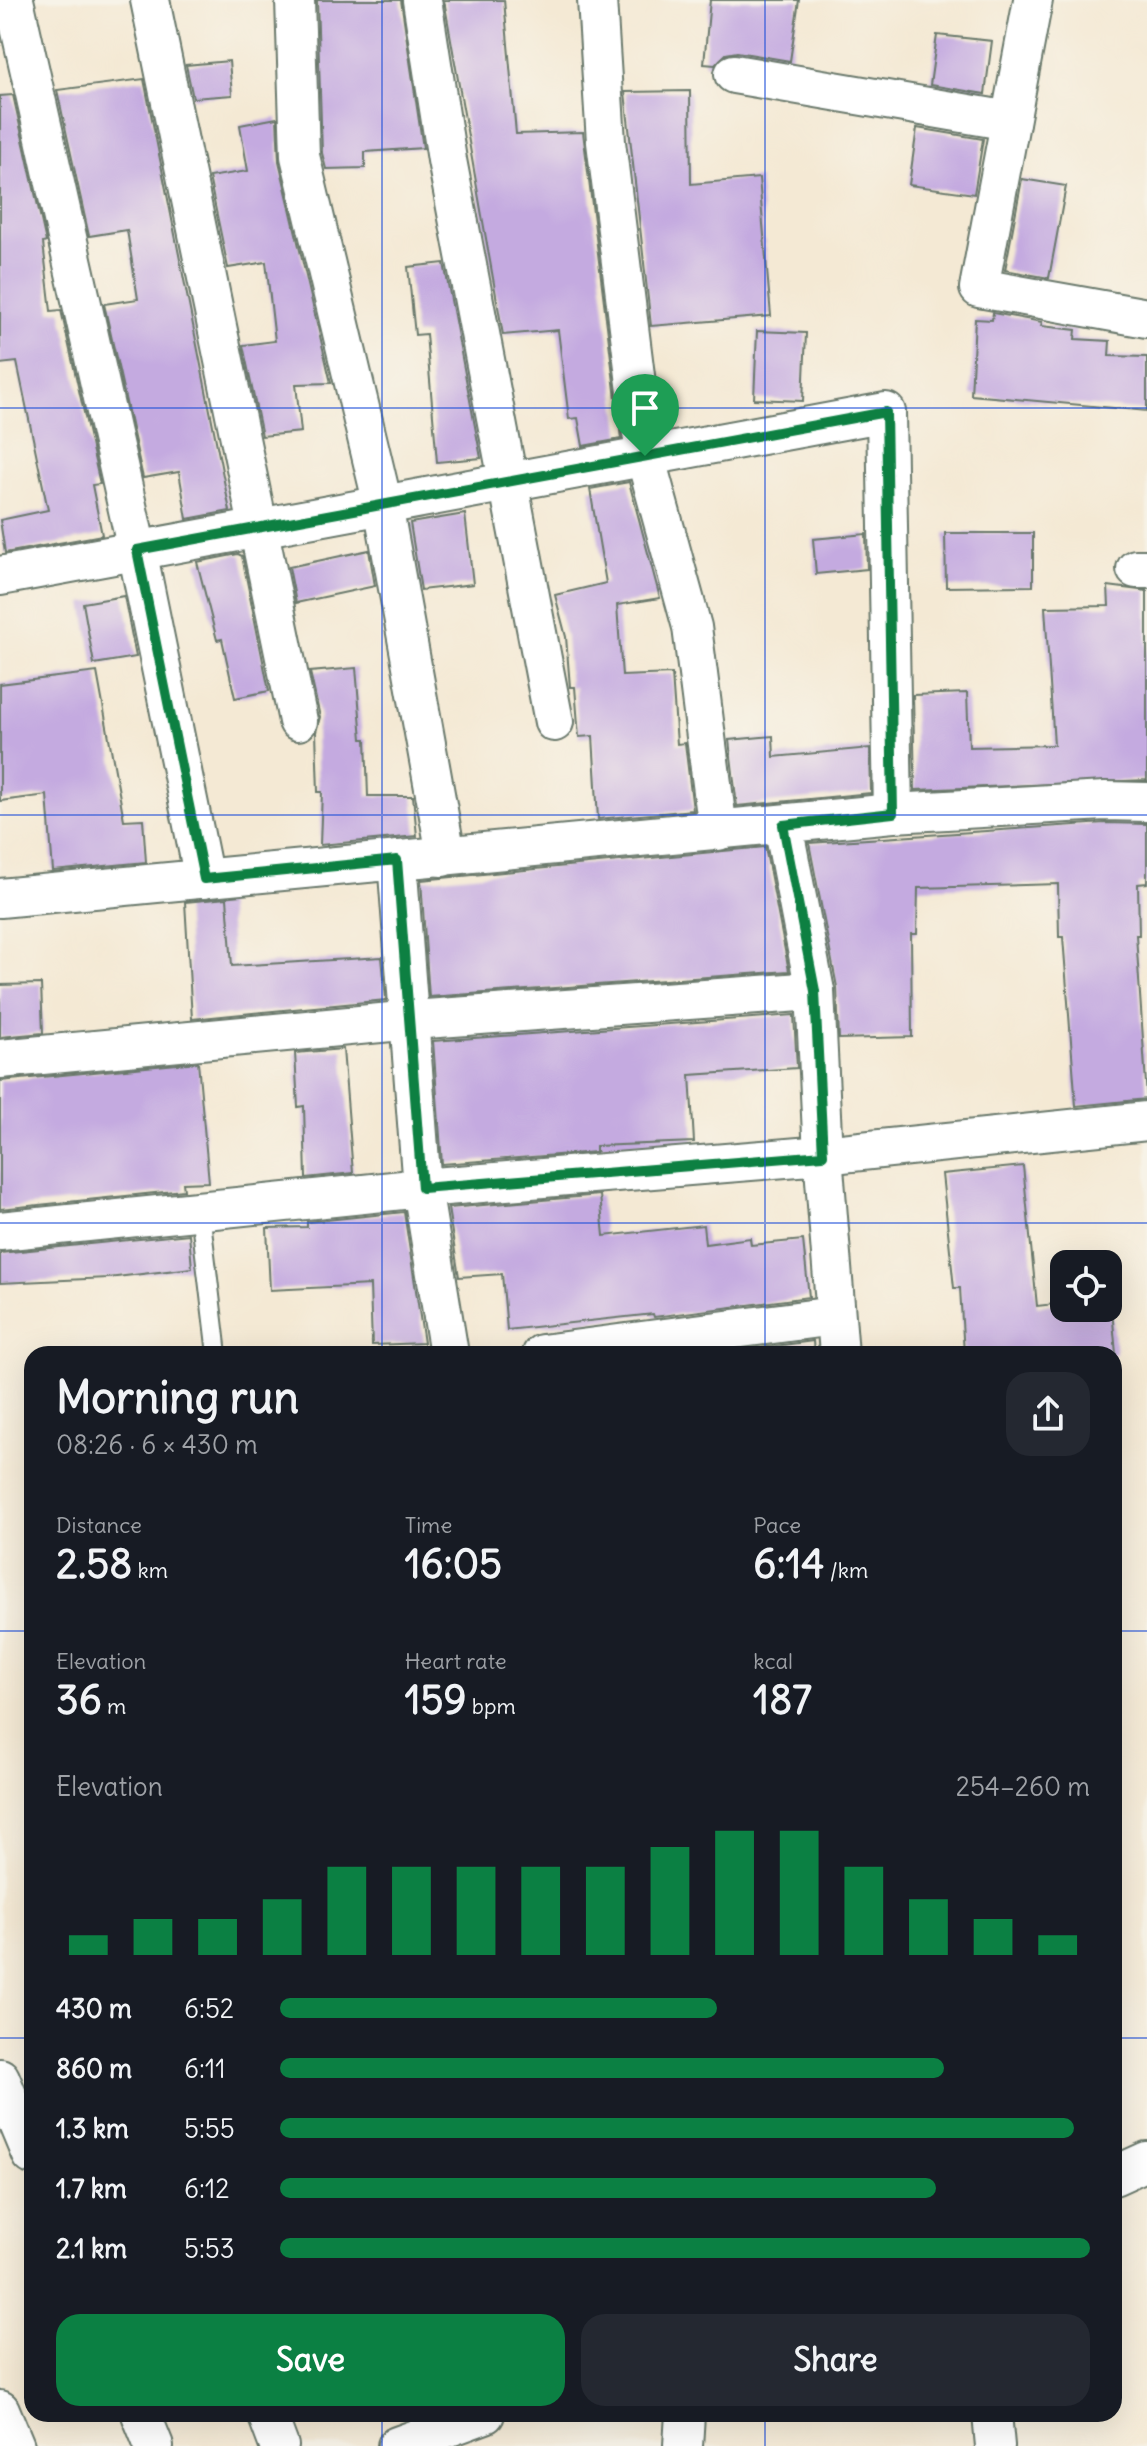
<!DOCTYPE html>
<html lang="en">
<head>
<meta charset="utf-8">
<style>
	:root { --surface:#171b24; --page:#242831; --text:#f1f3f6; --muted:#9ea1a6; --accent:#0b8043 }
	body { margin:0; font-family:Delius,sans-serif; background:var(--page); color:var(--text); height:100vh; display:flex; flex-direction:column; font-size:30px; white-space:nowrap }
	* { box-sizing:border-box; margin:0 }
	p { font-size:26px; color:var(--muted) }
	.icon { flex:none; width:44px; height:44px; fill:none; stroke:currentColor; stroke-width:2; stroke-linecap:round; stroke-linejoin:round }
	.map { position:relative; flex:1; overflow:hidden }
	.side { position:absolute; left:24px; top:1346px; width:1098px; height:1076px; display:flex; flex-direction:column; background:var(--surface); border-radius:24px; box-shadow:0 8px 32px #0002 }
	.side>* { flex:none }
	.tools { position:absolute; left:1050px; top:1250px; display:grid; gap:16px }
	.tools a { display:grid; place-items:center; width:72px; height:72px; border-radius:16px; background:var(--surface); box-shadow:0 8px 32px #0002; font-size:40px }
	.pin { position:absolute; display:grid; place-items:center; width:68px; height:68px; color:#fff; margin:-82px -34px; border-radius:50% 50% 50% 0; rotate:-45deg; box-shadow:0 0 8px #0007 }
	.pin .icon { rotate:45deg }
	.round { display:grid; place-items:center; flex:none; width:84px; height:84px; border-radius:24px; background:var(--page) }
	.overview { display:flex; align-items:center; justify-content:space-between; height:136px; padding:0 32px }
	h1 { font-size:44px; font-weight:800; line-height:60px }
	.metrics { display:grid; grid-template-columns:repeat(3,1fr); gap:12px; height:136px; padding:8px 32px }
	.metrics div { display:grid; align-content:center }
	.metrics b { font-size:40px; font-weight:800 }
	.metrics small { font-size:22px; font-weight:400 }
	.metrics p { font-size:22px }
	.chart { height:224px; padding:16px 32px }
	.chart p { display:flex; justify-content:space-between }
	.chart svg { width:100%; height:144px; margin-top:8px; stroke:var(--accent); stroke-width:6 }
	.cta { display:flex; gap:16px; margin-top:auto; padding:16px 32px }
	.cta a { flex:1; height:92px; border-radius:24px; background:var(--accent); color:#fff; font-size:32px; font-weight:800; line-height:92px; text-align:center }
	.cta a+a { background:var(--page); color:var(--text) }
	ul { padding:0 32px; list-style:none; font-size:26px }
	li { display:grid; grid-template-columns:128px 96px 1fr; align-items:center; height:60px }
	li i { height:20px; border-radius:10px; background:var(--accent) }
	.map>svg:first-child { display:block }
</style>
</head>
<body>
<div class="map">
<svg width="1147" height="2446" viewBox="0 0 1147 2446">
	<rect width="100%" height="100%" fill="#f7f3e8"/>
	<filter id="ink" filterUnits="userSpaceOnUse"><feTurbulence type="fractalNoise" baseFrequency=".0125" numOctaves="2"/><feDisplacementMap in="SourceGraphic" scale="16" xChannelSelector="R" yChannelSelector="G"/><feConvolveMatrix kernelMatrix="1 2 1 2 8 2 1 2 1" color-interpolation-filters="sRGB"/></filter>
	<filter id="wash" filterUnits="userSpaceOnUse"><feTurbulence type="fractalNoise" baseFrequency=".006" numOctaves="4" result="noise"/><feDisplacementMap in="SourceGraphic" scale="32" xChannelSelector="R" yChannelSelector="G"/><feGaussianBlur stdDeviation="1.8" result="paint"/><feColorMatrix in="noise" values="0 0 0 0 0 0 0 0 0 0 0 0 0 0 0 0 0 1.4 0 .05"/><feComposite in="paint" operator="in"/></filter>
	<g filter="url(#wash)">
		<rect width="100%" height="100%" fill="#f4e9d4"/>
		<g id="blocks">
			<g fill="#c4aae0">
				<polygon points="317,0 401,0 423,148 365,152 365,168 326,169 322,153"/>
				<polygon points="444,0 504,0 516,134 583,132 621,439 583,446 578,418 569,419 558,330 503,335"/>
				<polygon points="710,0 799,0 790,61 737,52 726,54 715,65 704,64"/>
				<polygon points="937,35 992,41 985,94 930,85"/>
				<polygon points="229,61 232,95 193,98 186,65"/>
				<polygon points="144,79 230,511 187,519 179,472 143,478 104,304 138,299 127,230 89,236 57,90"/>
				<polygon points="690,91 691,184 759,178 771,316 651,326 625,92"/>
				<polygon points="13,95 46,242 43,243 51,311 61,310 100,484 92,485 102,535 5,553 0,520 48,510 17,362 0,364 0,96"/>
				<polygon points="277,118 279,161 331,383 296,384 301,432 262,436 243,345 275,341 266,262 228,268 209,177 248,171 240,125"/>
				<polygon points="917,128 983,139 974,194 909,185"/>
				<polygon points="1022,179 1066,186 1049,278 1005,270"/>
				<polygon points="444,263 481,458 437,462 426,334 415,335 408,267"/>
				<polygon points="993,313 1042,322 1041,326 1076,330 1075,339 1110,341 1109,356 1147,357 1147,411 971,395 975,319 992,320"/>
				<polygon points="757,331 806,333 803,401 754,399"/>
				<polygon points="629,482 660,598 617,605 622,676 672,674 677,744 685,743 693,810 598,819 593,736 579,737 575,687 570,687 566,637 555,595 606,583 590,489"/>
				<polygon points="465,514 473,584 421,590 410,523"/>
				<polygon points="945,533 1033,533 1033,586 946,587"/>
				<polygon points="866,534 867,569 816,574 813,539"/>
				<polygon points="369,550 375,586 296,603 289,567"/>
				<polygon points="238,554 242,556 269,691 235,698 222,639 217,640 197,562"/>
				<polygon points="1108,586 1147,591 1147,780 915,790 913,695 967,693 969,747 1054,745 1045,607 1109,606"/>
				<polygon points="124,596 136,657 94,664 83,603"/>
				<polygon points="356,668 362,739 366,739 368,796 413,796 417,836 320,845 322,792 318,792 316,732 320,717 310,672"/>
				<polygon points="97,672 124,820 143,819 146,862 53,871 47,795 0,801 0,684"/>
				<polygon points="773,736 774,757 870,748 871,793 737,806 729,740"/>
				<polygon points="1105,823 1147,824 1147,883 1138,884 1139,935 1136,935 1147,1099 1076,1106 1063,937 1059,937 1058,884 918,888 917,934 911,934 912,1037 839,1039 837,987 809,843"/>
				<polygon points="765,847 789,971 429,997 421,880"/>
				<polygon points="227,898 232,966 382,957 386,1000 192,1019 185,902"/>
				<polygon points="41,984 43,1033 0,1037 0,985"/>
				<polygon points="794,1015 797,1068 690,1075 694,1142 596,1146 596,1152 442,1164 433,1041"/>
				<polygon points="343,1049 353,1173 306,1178 304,1106 298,1107 295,1053"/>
				<polygon points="198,1062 209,1182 183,1183 184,1190 0,1209 0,1081"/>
				<polygon points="1023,1166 1037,1306 1064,1303 1064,1308 1108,1308 1111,1299 1116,1354 964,1354 960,1288 954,1288 942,1174"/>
				<polygon points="600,1195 604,1236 703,1225 705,1244 750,1238 751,1245 803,1240 809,1297 654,1317 653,1314 507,1330 502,1274 459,1277 448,1208"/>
				<polygon points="404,1212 424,1343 372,1345 370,1285 270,1290 267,1228 307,1227 307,1222"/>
				<polygon points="189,1234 192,1268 108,1278 0,1283 0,1253"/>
				<polygon points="813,1341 814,1354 732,1354 731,1352"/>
			</g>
		</g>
	</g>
	<g filter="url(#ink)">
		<use href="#blocks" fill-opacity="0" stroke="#6a796c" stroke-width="2"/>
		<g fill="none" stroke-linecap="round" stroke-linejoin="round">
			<g stroke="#6a796c" stroke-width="22">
				<polyline id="service" points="200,1212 217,1354"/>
			</g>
			<g stroke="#6a796c" stroke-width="42">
				<g id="minor">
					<polyline points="14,0 137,550 204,879"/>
					<polyline points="150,0 298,721"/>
					<polyline points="295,0 300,156 383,505 443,838 442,857"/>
					<polyline points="422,0 447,160 554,722"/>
					<polyline points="597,0 606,142 645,456 692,627 718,831"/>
					<polyline points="1033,0 979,288 1147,318"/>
					<polyline points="734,74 1010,121"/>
					<polyline points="1136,569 1147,569"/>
					<polyline points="0,576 886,412 893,813"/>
					<polyline points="783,825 815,991 823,1155 839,1354"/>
					<polyline points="397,860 422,1188 449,1354"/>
					<polyline points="0,898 893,813 1105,801 1147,802"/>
					<polyline points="0,1059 412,1020 815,991"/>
					<polyline points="0,1231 422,1188 823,1155 1147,1121"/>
					<polyline points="542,1354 834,1316"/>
					<polyline points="0,2078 32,2155"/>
					<polyline points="1114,2176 1147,2161"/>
					<polyline points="0,2410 15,2446"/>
					<polyline points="141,2414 154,2446"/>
					<polyline points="267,2414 279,2446"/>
					<polyline points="992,2414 995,2446"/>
					<polyline points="397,2446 485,2414"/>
					<polyline points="683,2446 685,2414"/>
				</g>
			</g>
			<use href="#service" stroke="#fff" stroke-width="18"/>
			<use href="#minor" stroke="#fff" stroke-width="38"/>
		</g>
	</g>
	<g fill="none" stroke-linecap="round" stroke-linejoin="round" filter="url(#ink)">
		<g stroke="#fff" stroke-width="16">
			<polygon id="route" points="886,412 893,813 783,825 815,991 823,1155 422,1188 397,860 204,879 137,550"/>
		</g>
		<use href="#route" stroke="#0b8043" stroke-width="10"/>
	</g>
	<path fill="none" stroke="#1d4ed8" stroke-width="2" stroke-opacity="0.55" d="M382,0V1354M765,0V1354M0,408H1147M0,815H1147M0,1223H1147M0,1631H32M1114,1631H1147M0,2038H32M1114,2038H1147M382,2414V2446M765,2414V2446"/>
</svg>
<div class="tools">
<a><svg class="icon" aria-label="locate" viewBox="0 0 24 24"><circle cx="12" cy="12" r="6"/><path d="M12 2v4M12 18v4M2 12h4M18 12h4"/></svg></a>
</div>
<div class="pin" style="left:645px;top:456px;background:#1e9e55"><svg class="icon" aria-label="arrive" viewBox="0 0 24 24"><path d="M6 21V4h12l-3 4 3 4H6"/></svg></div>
<section class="side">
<div class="overview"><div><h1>Morning run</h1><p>08:26 · 6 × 430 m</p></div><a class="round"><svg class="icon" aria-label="share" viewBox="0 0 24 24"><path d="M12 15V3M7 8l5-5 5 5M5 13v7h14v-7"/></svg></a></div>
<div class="metrics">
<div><p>Distance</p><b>2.58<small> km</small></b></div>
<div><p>Time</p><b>16:05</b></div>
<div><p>Pace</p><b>6:14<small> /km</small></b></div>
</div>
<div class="metrics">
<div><p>Elevation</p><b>36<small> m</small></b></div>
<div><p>Heart rate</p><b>159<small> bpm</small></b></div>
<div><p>kcal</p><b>187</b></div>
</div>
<div class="chart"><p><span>Elevation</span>254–260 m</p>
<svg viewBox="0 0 160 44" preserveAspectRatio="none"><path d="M5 44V38M15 44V33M25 44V33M35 44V27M45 44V17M55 44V17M65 44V17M75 44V17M85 44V17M95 44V11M105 44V6M115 44V6M125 44V17M135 44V27M145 44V33M155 44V38"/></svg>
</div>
<ul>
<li><b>430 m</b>6:52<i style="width:54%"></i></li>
<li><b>860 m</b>6:11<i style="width:82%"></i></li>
<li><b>1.3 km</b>5:55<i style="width:98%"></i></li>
<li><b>1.7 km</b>6:12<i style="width:81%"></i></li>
<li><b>2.1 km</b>5:53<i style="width:100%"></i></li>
</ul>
<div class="cta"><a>Save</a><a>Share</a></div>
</section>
</div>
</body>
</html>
